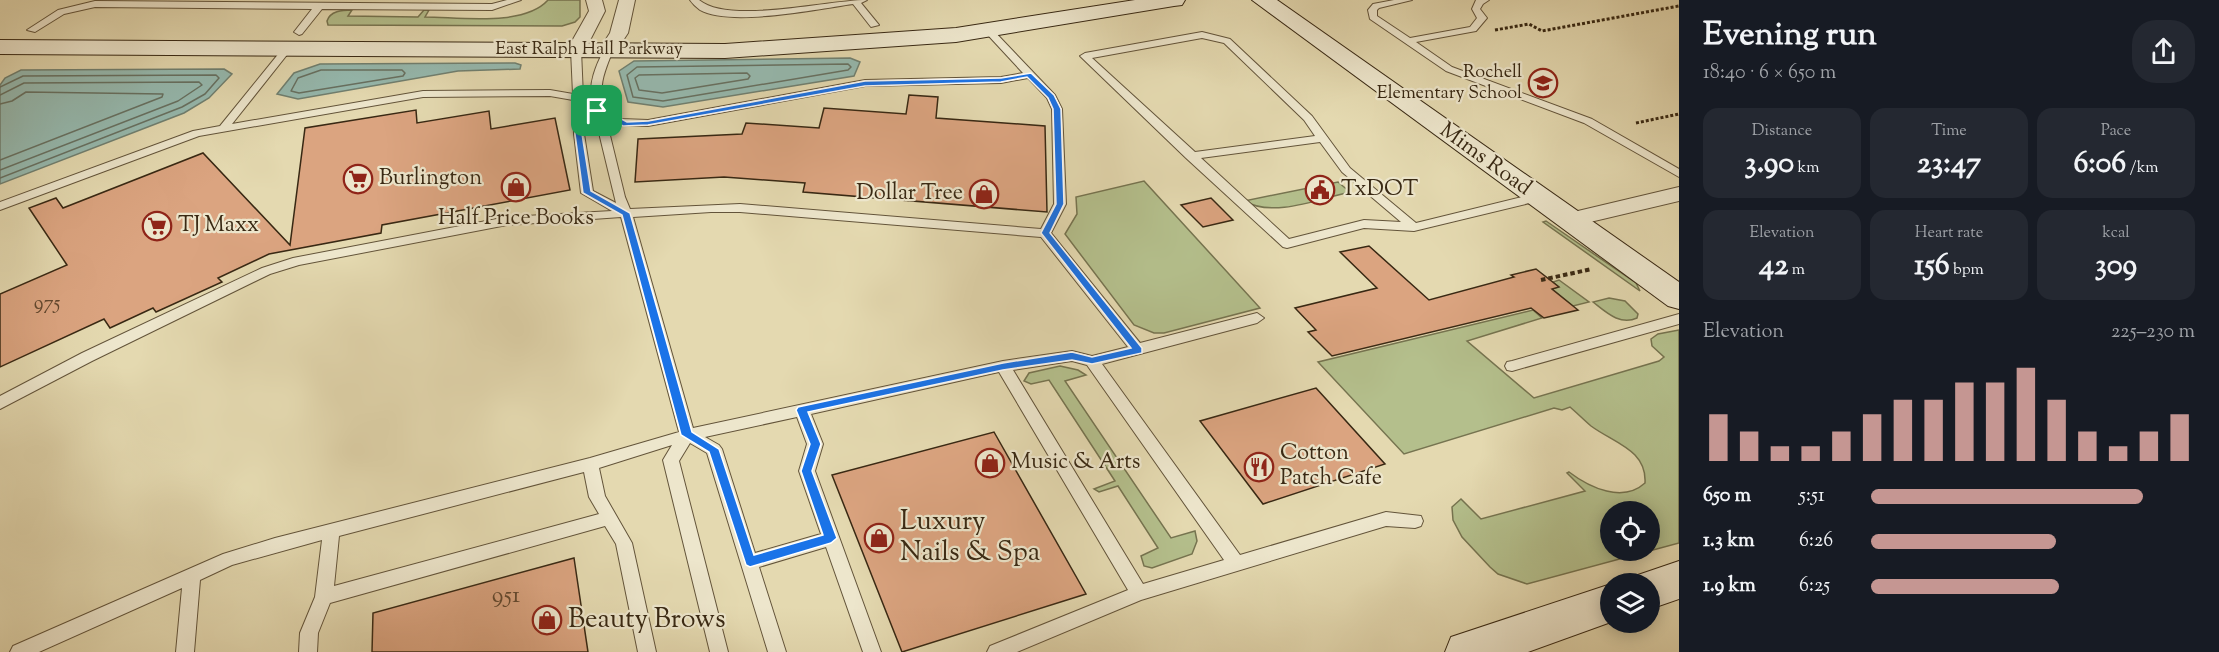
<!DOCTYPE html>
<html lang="en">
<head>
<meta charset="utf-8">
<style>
	:root { --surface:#171b24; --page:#242831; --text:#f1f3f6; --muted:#9ea1a6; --accent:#c59692 }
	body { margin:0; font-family:"Sorts Mill Goudy",serif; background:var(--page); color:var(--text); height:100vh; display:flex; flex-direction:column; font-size:22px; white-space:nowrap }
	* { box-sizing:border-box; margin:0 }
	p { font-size:20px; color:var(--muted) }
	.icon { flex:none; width:33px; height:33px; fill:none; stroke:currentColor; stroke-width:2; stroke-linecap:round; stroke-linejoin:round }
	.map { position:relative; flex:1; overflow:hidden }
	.panel { display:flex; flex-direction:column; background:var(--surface); width:540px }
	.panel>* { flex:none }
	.fabs { position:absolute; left:1600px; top:501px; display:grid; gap:12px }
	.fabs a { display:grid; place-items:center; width:60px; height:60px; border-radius:50%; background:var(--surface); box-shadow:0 3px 15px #0003; font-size:30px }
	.pin { position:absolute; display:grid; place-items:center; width:51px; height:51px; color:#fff; margin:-26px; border-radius:12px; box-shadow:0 3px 9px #0006 }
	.round { display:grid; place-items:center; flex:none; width:63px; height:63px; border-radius:24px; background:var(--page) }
	.headline { display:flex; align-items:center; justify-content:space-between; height:102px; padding:0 24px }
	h1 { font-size:33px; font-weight:700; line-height:45px }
	.figures { display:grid; grid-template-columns:repeat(3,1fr); gap:9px; height:102px; padding:6px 24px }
	.figures div { display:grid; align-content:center; border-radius:15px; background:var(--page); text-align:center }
	.figures b { font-size:30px; font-weight:700 }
	.figures small { font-size:16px; font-weight:400 }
	.figures p { font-size:16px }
	.chart { height:168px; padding:12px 24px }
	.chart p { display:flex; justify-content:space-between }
	.chart svg { width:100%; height:108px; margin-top:6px; stroke:var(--accent); stroke-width:6 }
	ul { padding:0 24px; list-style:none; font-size:20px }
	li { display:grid; grid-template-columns:96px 72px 1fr; align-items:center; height:45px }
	li i { height:15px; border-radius:8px; background:var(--accent) }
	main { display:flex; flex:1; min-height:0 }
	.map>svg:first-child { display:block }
</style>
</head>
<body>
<main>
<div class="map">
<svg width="1679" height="652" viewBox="0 0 1679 652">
	<rect width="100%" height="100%" fill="#e4d9b0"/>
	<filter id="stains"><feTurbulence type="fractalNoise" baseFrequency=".00333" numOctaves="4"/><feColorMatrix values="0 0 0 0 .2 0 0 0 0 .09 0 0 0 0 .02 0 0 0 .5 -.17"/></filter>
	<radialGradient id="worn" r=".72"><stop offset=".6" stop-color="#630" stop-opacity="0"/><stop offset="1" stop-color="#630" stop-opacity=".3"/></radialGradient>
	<g fill="#b4bf8c" stroke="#767450" stroke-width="1.5" fill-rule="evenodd">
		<path d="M548,0H580V17L575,22L562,26L328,25L327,21C330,11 342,10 352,10L348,16L418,17L424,10H429L425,17C459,17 524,27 548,0Z"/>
		<polygon points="1144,181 1260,308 1164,333 1154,333 1134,325 1065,234 1077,214 1076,197"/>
		<path d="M1338,182L1350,192C1318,199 1274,218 1244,201Z"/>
		<polygon points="1546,221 1636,283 1640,291 1543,222"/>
		<polygon points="1559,280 1589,302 1573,306 1552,289 1558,287 1553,282"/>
		<path d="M1609,298L1625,301L1638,314L1637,318C1620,326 1606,312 1593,302Z"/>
		<path d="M1533,310L1542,318L1467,341L1534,398L1659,361L1664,357L1652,346L1651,339L1658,334L1679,330V543L1527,584L1498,574L1490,567L1462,537L1453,520L1452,507L1461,499L1481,519L1585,491L1567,473L1569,472C1590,488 1623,503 1645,483C1647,450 1614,443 1591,426C1584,420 1577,413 1570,407L1562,410L1554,408L1404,454L1318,362ZM1611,512H1650V550H1611Z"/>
		<polygon points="1060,366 1078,370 1086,375 1065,381 1171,538 1195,531 1197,541 1192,554 1152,568 1144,566 1141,556 1158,548 1118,486 1099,492 1094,489 1115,481 1049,380 1031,384 1024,381 1029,373"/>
	</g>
	<g fill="#96bab0" stroke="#708071" stroke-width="1.5">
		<polygon points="850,58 860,62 854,76 663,107 628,102 619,71 634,61"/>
		<polygon points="515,63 521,65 520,69 458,71 298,99 277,94 294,73 320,64"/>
		<polygon points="224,69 232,74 209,98 184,113 0,184 0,85 5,78 21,70"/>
	</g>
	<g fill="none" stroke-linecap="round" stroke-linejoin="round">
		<g stroke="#677162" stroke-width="1.5">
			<polygon points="848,64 851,67 848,70 663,101 633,97 627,75 637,67"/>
			<polygon points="321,70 402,70 405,73 403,76 299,93 291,91 298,78"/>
			<polygon points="747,73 750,76 748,79 662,93 639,90 635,78 639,75"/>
			<polyline points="0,87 23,76 216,75 219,78 205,94 182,107 0,178"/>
			<polyline points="0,95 24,83 199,82 202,85 178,101 0,170"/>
			<polyline points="0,104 12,101 26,92 163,94 162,97 0,160"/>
		</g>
	</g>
	<g fill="#dba480" stroke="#382813" stroke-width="1.5">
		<polygon points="909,95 938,97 936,118 1045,126 1047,212 803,192 805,183 724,177 635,182 638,139 742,134 746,123 819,128 824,108 906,114"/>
		<polygon points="416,110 417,123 489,111 491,129 555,118 570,190 382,225 381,233 269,254 218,278 222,282 156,312 153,308 110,328 104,319 0,367 0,294 67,265 29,208 56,198 63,208 203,153 290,245 305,128"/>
		<polygon points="1211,198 1233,220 1203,227 1181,205"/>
		<polygon points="1369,246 1429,300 1514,277 1511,275 1536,269 1559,287 1552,289 1578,310 1544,318 1531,308 1332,356 1308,332 1316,330 1295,308 1377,288 1340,252"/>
		<polygon points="1316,388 1385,464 1263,504 1200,421"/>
		<polygon points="994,432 1086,594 902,652 832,475"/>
		<polygon points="574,558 588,652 372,652 373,613"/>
	</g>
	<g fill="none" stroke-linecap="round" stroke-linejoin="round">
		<g stroke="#63543a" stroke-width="2">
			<g id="lane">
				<polygon points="507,0 521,0 492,10 322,9 302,34 299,35 294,32 312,9 95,7 64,14 35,32 27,30 58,10 95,1 492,4"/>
				<path d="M690,0H699C729,25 827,0 867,0L861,3L879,25L871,27L853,4C818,9 730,27 700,10C696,7 692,3 690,0Z"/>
				<polygon points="1394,0 1412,0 1379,8 1377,10 1377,16 1410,38 1470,27 1477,18 1472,9 1476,0 1489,0 1483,4 1480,9 1487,18 1476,31 1416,42 1452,67 1592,119 1679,169 1679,177 1584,123 1446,71 1370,19 1368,10 1373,4"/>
				<path d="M989,28L992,29L1055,95L1062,109L1066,204L1051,233L1140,343L1257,313L1264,318L1257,323L1102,364L1240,555L1386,512L1421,516L1423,521L1421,526L1415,528L1386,526L1141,600L1017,652H987L990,646L1128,590L999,372L811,414L823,444L815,471L881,652H863L826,547L759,567L786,652H768L707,453L690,443L679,461L728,652H710L663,460L672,445L599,468L605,496L632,543L656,652H638L616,544L605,526L330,603L318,633L317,652H299L300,633L315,597L322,540L232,565L200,580L194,652H176L182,588L39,652H10L13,646L223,554L275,538L590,458L679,432L621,217L507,225L299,265L270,274L92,361L0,409V396L82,353L262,268L293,258L507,217L612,211L581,193L574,134L573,100L550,96L423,97L199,136L0,210V202L193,131L220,126L284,47H290V51L232,124L423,91L550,90L573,94L571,50L576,47L581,50L583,97L592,102C588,84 596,65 605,48L613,50C604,73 598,85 604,109L621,119L648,120L865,80L1001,77L1023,73L986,33V29ZM1028,78L1047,98L1052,109L1054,204L1041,229L740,204L630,209L625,197L606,119L619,125L648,126L865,86L1001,83ZM583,106L594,112L616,203L593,191L584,134ZM711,212H740L1041,237L1128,347L1092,356L1072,351L1003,361L693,428L633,217ZM1072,361L1087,365L1224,560L1143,584L1013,370ZM797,417L807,444L799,471L821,534L755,553L722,449L719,445L705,437ZM584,472L589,497L599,514L334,586L339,536Z"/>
				<path d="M1202,32L1230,39L1312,116L1350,168L1416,223L1538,193L1544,197L1542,200L1414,231L1364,228L1287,248L1283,247L1186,158L1080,56L1085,53ZM1202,38L1224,43L1304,120L1315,136L1195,152L1092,58ZM1320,142L1342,172L1401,222L1364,220L1289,239L1201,158Z"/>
				<polygon points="1679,314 1679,324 1512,371 1507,370 1505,366 1507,362 1512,361"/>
			</g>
		</g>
		<g stroke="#63543a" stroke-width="2">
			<g id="street">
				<polygon points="586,0 602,0 605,11 585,50 576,55 567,50 589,11"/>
				<polygon points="619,0 635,0 628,33 614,54 602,54 599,50 610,33"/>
				<polygon points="1679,187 1679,201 1569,227 1561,225 1558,220 1561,215"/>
			</g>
		</g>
		<g stroke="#382813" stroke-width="2">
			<g id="secondary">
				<polygon points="1135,0 1185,0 1182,5 1174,6 956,42 725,58 0,54 0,40 725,44 956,28"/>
				<polygon points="1252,0 1277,0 1679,282 1679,309 1668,306"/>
				<polygon points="1679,561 1679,599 1650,609 1650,584 1632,584 1635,576"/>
				<polygon points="1611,584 1611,622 1528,652 1445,652 1451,637"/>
			</g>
		</g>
		<g stroke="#382813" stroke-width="3" stroke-dasharray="3 2" stroke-linecap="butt">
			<polyline points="1495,30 1529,24 1542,31 1679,6"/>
			<polyline points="1636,123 1679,114"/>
		</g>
		<polyline stroke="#382813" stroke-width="4" stroke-dasharray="4.5 3" stroke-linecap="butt" points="1541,280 1592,269"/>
		<use href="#lane" fill="#ede6cc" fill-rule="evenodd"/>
		<use href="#street" fill="#ede6cc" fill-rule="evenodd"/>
		<use href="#secondary" fill="#ede6cc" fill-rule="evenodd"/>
	</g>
	<path fill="#1a73e8" stroke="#fff" stroke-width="1.5" fill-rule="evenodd" d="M1031,73L1054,95L1061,109L1064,204L1050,233L1142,348V353L1092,364L1072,360L1003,370L808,412L821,444L812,471L837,538L831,543L750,567L746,565L709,452L681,435L622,215L583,193L575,134L574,98L580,97L627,122L648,121L865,81L1001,78ZM1027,77L1048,98L1053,109L1056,204L1041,233L1131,348L1092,357L1072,352L1003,363L798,407L796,410L810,444L801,471L823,535L754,555L719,449L692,432L630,213L591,191L582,134L581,104L623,126L648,125L865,86L1001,82Z"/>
	<defs>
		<g id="school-ring" transform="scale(1.5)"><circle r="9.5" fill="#ede6cc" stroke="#8f2418" stroke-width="1.5"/><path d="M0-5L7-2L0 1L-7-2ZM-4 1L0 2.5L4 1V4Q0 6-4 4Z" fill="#8f2418"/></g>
		<g id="supermarket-ring" transform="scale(1.5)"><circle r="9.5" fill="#ede6cc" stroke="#8f2418" stroke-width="1.5"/><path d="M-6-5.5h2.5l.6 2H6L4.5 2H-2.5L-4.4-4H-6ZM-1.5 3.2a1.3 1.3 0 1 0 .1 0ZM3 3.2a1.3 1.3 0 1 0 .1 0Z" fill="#8f2418"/></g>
		<g id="shop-ring" transform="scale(1.5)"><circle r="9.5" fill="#ede6cc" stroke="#8f2418" stroke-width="1.5"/><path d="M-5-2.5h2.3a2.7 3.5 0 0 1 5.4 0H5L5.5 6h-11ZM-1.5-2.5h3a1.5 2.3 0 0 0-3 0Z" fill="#8f2418"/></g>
		<g id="civic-ring" transform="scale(1.5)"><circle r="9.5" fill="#ede6cc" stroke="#8f2418" stroke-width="1.5"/><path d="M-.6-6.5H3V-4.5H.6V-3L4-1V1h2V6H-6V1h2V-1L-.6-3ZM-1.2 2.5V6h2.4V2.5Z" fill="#8f2418"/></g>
		<g id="restaurant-ring" transform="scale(1.5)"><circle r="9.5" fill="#ede6cc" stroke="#8f2418" stroke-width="1.5"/><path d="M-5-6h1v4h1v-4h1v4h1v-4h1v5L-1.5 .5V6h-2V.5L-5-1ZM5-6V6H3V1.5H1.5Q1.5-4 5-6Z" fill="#8f2418"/></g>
	</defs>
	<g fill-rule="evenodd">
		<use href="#school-ring" x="1543" y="83"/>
		<use href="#supermarket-ring" x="358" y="179"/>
		<use href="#shop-ring" x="516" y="187"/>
		<use href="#civic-ring" x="1320" y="190"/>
		<use href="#shop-ring" x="984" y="194"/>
		<use href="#supermarket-ring" x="157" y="226"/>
		<use href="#shop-ring" x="990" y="463"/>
		<use href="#restaurant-ring" x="1259" y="467"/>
		<use href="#shop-ring" x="879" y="538"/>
		<use href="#shop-ring" x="547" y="620"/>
	</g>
	<g text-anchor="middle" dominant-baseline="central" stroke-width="4.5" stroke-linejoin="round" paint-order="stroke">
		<g font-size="18" fill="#382813" stroke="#ede6cc">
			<text x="589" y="50">East Ralph Hall Parkway</text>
		</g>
		<g font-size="18" fill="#382813" stroke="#ede6cc" text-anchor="end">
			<text x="1522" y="73">Rochell<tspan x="1522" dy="21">Elementary School</tspan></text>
		</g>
		<g font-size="20" fill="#61472e">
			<text x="47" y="304">975</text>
		</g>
		<g font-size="22" fill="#382813" stroke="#ede6cc">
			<text transform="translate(1485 160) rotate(36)">Mims Road</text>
		</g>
		<g font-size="22" fill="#382813" stroke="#ede6cc" text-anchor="start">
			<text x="379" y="179">Burlington</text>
			<text x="1341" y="190">TxDOT</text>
			<text x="963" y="194" text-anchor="end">Dollar Tree</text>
			<text x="516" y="219" text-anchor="middle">Half Price Books</text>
			<text x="178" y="226">TJ Maxx</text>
			<text x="1280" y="454">Cotton<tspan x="1280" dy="25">Patch Cafe</tspan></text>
			<text x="1011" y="463">Music &amp; Arts</text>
		</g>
		<g font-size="24" fill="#61472e">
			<text x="506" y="596">951</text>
		</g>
		<g font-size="27" fill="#382813" stroke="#ede6cc" text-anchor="start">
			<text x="900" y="522">Luxury<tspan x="900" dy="31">Nails &amp; Spa</tspan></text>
			<text x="568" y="620">Beauty Brows</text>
		</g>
	</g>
	<rect width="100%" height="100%" filter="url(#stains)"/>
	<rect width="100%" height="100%" fill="url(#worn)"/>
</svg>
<div class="fabs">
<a><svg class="icon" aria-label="locate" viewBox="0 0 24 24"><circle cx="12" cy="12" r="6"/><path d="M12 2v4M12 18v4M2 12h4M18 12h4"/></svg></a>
<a><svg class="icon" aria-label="layers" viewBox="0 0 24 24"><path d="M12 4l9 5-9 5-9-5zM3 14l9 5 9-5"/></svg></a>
</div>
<div class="pin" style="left:597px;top:111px;background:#1e9e55"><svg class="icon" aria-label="arrive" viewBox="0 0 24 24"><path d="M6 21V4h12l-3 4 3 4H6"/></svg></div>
</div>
<section class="panel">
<div class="headline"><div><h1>Evening run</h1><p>18:40 · 6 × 650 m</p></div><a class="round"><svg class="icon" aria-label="share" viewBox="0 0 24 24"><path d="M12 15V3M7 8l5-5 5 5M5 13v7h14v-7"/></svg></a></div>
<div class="figures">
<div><p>Distance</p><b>3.90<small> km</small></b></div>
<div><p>Time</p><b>23:47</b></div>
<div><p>Pace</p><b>6:06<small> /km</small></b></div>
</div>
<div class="figures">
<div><p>Elevation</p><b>42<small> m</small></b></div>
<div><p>Heart rate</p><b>156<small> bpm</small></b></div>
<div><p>kcal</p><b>309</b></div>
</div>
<div class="chart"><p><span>Elevation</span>225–230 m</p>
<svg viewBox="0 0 160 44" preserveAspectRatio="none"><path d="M5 44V25M15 44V32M25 44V38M35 44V38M45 44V32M55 44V25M65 44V19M75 44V19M85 44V12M95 44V12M105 44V6M115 44V19M125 44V32M135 44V38M145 44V32M155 44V25"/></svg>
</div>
<ul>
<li><b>650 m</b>5:51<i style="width:84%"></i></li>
<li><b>1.3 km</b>6:26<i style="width:57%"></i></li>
<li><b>1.9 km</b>6:25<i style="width:58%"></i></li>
</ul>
</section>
</main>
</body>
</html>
